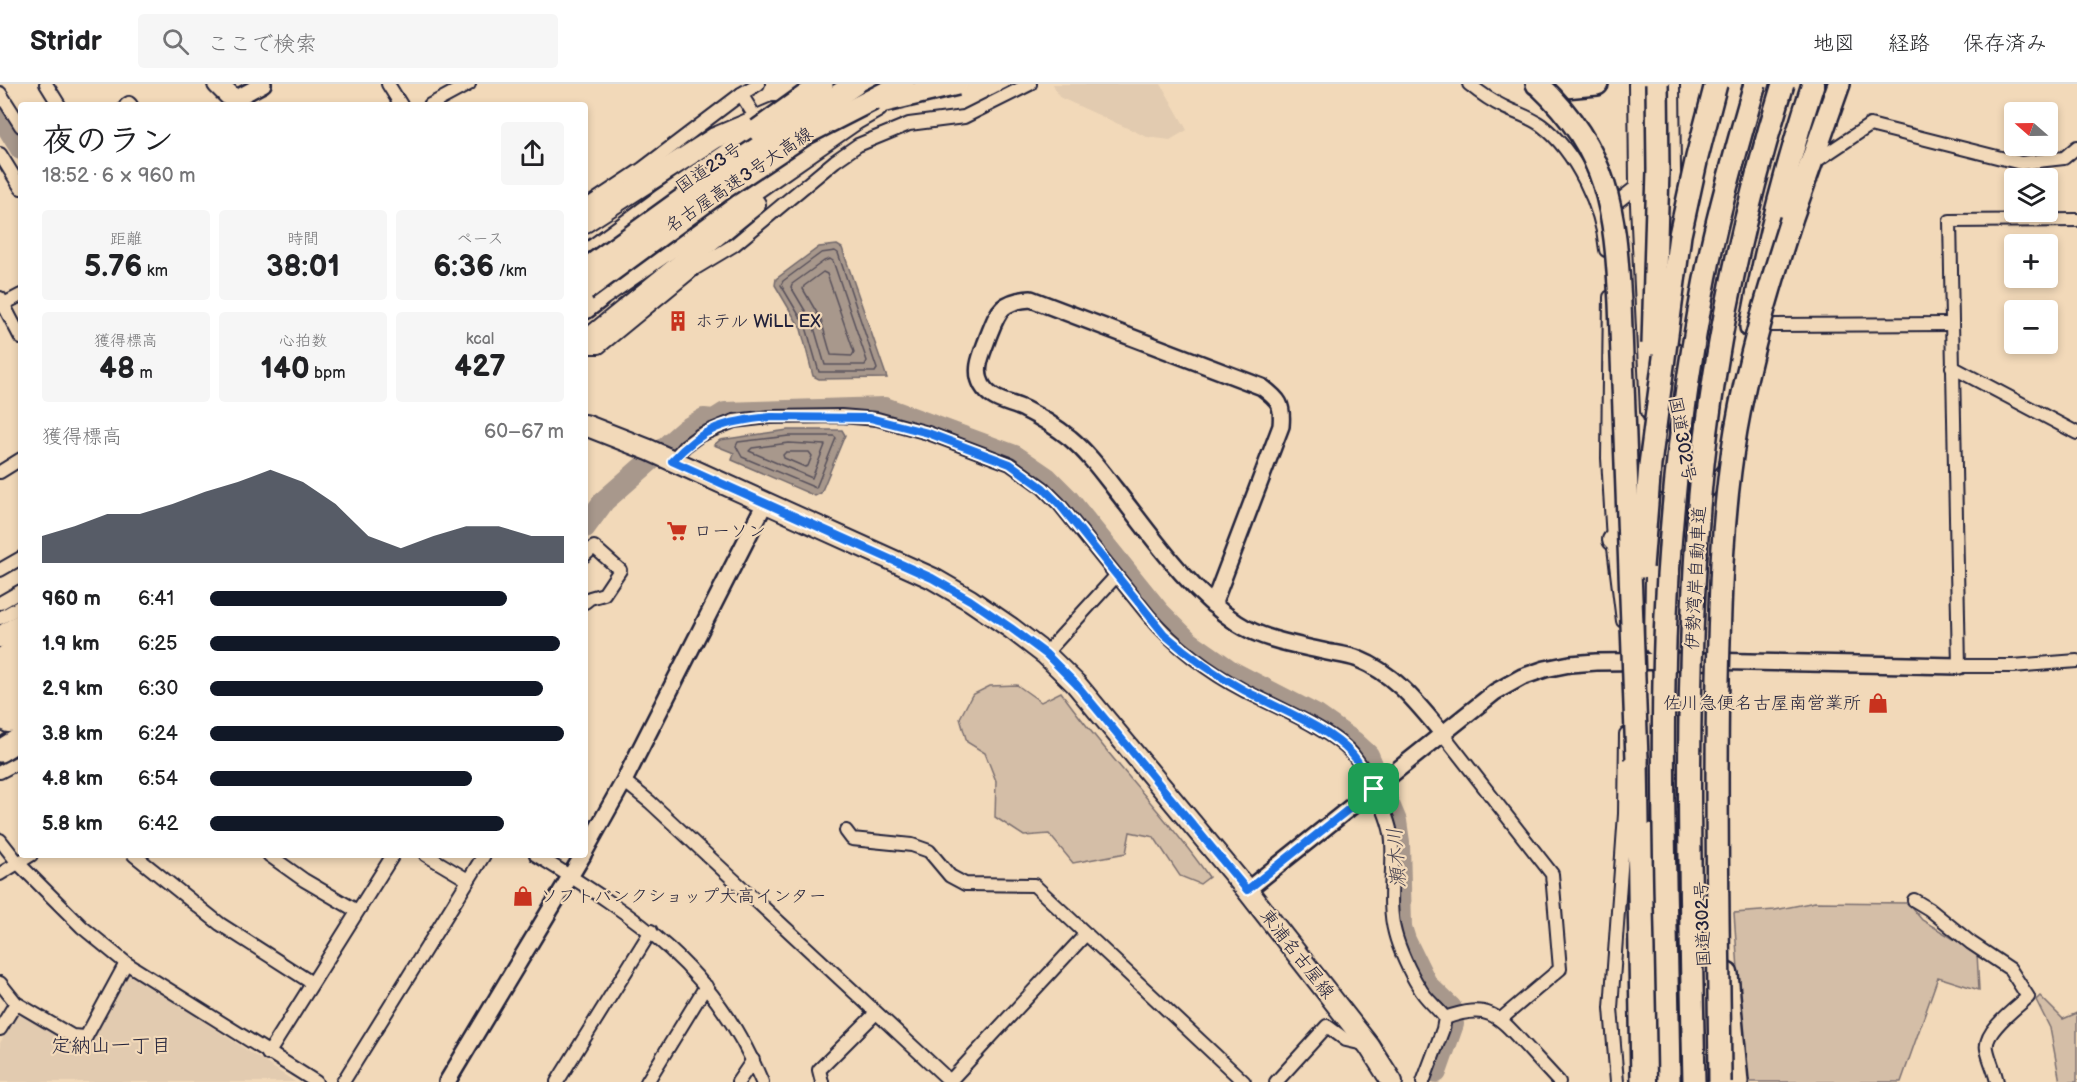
<!DOCTYPE html>
<html lang="ja">
<head>
<meta charset="utf-8">
<style>
	:root { --surface:#fff; --page:#f6f6f6; --text:#202124; --muted:#757577; --line:#e0e0e0; --accent:#111827 }
	body { margin:0; font-family:"Balsamiq Sans","Klee One",sans-serif; background:var(--page); color:var(--text); height:100vh; display:flex; flex-direction:column; font-size:22px; white-space:nowrap }
	* { box-sizing:border-box; margin:0 }
	p { font-size:20px; color:var(--muted) }
	.icon { flex:none; width:33px; height:33px; fill:none; stroke:currentColor; stroke-width:2; stroke-linecap:round; stroke-linejoin:round }
	.map { position:relative; flex:1; overflow:hidden }
	.details { position:absolute; left:18px; top:18px; width:570px; height:756px; display:flex; flex-direction:column; background:var(--surface); border-radius:6px; box-shadow:0 3px 9px #0003 }
	.details>* { flex:none }
	.needle { width:39px; rotate:290deg }
	.fabs { position:absolute; left:2004px; top:18px; display:grid; gap:12px }
	.fabs a { display:grid; place-items:center; width:54px; height:54px; border-radius:6px; background:var(--surface); box-shadow:0 3px 9px #0003; font-size:30px }
	.pin { position:absolute; display:grid; place-items:center; width:51px; height:51px; color:#fff; margin:-26px; border-radius:12px; box-shadow:0 3px 9px #0006 }
	.round { display:grid; place-items:center; flex:none; width:63px; height:63px; border-radius:6px; background:var(--page) }
	.head { display:flex; align-items:center; justify-content:space-between; height:102px; padding:0 24px }
	h1 { font-size:33px; font-weight:800; line-height:45px }
	.figures { display:grid; grid-template-columns:repeat(3,1fr); gap:9px; height:102px; padding:6px 24px }
	.figures div { display:grid; align-content:center; border-radius:6px; background:var(--page); text-align:center }
	.figures b { font-size:30px; font-weight:800 }
	.figures small { font-size:16px; font-weight:400 }
	.figures p { font-size:16px }
	.chart { height:168px; padding:12px 24px }
	.chart p { display:flex; justify-content:space-between }
	.chart svg { width:100%; height:108px; margin-top:6px; fill:var(--accent); opacity:.7 }
	ul { padding:0 24px; list-style:none; font-size:20px }
	li { display:grid; grid-template-columns:96px 72px 1fr; align-items:center; height:45px }
	li i { height:15px; border-radius:8px; background:var(--accent) }
	header { display:flex; align-items:center; gap:36px; box-sizing:border-box; height:84px; padding:0 30px; background:var(--surface); border-bottom:2px solid var(--line) }
	header strong { font-size:28px }
	nav { display:flex; gap:33px; margin-inline-start:auto; font-size:21px }
	.search { width:420px; height:54px; background:var(--page); display:flex; align-items:center; gap:15px; box-sizing:border-box; padding:0 21px; border-radius:6px; color:var(--muted); font-size:22px }
	.map>svg:first-child { display:block }
</style>
</head>
<body>
<header>
<strong>Stridr</strong>
<div class="search"><svg class="icon" aria-label="search" viewBox="0 0 24 24"><circle cx="10" cy="10" r="6"/><path d="M15 15l6 6"/></svg>ここで検索</div>
<nav><a>地図</a><a>経路</a><a>保存済み</a></nav>
</header>
<div class="map">
<svg width="2077" height="998" viewBox="0 0 2077 998">
	<rect width="100%" height="100%" fill="#f2d9b9"/>
	<filter id="ink" filterUnits="userSpaceOnUse"><feTurbulence type="fractalNoise" baseFrequency=".0167" numOctaves="2"/><feDisplacementMap in="SourceGraphic" scale="12" xChannelSelector="R" yChannelSelector="G"/><feConvolveMatrix kernelMatrix="1 2 1 2 8 2 1 2 1" color-interpolation-filters="sRGB"/></filter>
	<g filter="url(#ink)">
		<g fill="#e2cbb0">
			<polygon points="1053,0 1161,0 1187,46 1170,56 1147,53 1059,13"/>
			<polygon points="129,888 295,998 0,998 0,959 18,930 23,928 83,963"/>
		</g>
		<g fill="#d4bea7" stroke="#7b7071" stroke-width="1.5">
			<path d="M1017,601L1041,618L1061,608C1107,673 1164,728 1209,793L1200,800L1180,792L1154,753L1130,748L1126,769L1073,779L1049,750L1024,752L995,733L996,697L985,669L967,658L960,634L972,611L990,602Z"/>
			<polygon points="1815,818 1908,819 1922,836 1977,869 1979,906 1938,893 1901,998 1746,998 1734,829 1775,826"/>
			<polygon points="2040,912 2063,935 2077,929 2077,998 2060,998 2050,944 2036,916"/>
		</g>
		<g fill="#a8988c" stroke="#72696c" stroke-width="1.5">
			<polygon points="837,161 842,164 887,294 819,295 813,292 801,245 775,201 776,195 819,163"/>
			<polygon points="788,346 842,346 845,351 821,409 815,412 732,376 734,369 714,361 720,356"/>
		</g>
		<g fill="none" stroke-linecap="round" stroke-linejoin="round">
			<g stroke="#58515b" stroke-width="1.5">
				<polygon points="835,167 838,169 877,285 875,288 819,288 806,243 781,201 783,197 821,169"/>
				<polygon points="830,175 833,177 867,277 865,281 825,281 813,240 791,203 792,200 824,177"/>
				<polygon points="823,188 827,190 854,268 852,272 831,271 821,236 803,205 804,202"/>
				<polygon points="789,352 834,352 836,354 816,404 742,373 736,362 738,358"/>
				<polygon points="789,359 825,361 812,394 749,367 752,364"/>
				<polygon points="786,368 809,368 812,372 808,382 805,383 784,374 783,371"/>
			</g>
			<g stroke="#a8988c" stroke-width="22">
				<polyline points="0,31 21,65"/>
				<polyline points="585,443 604,417 685,346 704,335 714,336 725,329 885,324 1015,372 1047,394 1067,414 1158,527 1189,558 1232,588 1317,632 1354,658 1368,671 1396,737 1399,758 1401,843 1405,856 1427,901 1451,924 1453,940 1436,988"/>
			</g>
			<g stroke="#22223b" stroke-width="16">
				<g id="minor">
					<polyline points="46,0 59,21"/>
					<polyline points="388,0 401,21"/>
					<path d="M1469,0C1480,9 1491,17 1504,23C1516,29 1530,33 1541,41C1576,67 1602,123 1606,166"/>
					<polyline points="0,9 21,42"/>
					<polyline points="741,10 751,26"/>
					<polyline points="126,21 129,19 131,21"/>
					<polyline points="430,21 469,0"/>
					<polyline points="0,70 21,104"/>
					<polyline points="1816,77 1870,41 2021,79 2064,74 2077,63"/>
					<polyline points="585,123 642,85 741,10 758,0"/>
					<polyline points="1607,126 1640,100"/>
					<polyline points="2077,136 1950,137 1959,582 2013,582 2077,577"/>
					<polyline points="1610,213 1608,374 1613,456 1623,537"/>
					<polyline points="0,214 21,254"/>
					<polyline points="0,222 21,211"/>
					<polyline points="1767,241 1952,240"/>
					<polyline points="585,263 599,263 694,185 734,161 835,77 858,61 909,40 964,33 1030,0"/>
					<polyline points="1952,283 2077,349"/>
					<path d="M672,377L685,362L700,351L734,337L771,333L841,332L877,335L928,349L1010,380L1043,404L1059,420L1149,532C1176,563 1209,588 1245,607C1274,622 1335,647 1354,672C1369,690 1391,735 1392,758C1394,788 1387,820 1395,849C1399,865 1410,889 1419,903C1425,915 1437,923 1445,934L1443,945L1423,998"/>
					<polyline points="0,388 21,375"/>
					<polyline points="1702,415 1728,381"/>
					<polyline points="585,471 594,463 620,486 604,510 590,514 585,518"/>
					<polyline points="0,486 21,474"/>
					<polyline points="0,519 21,507"/>
					<polyline points="0,534 21,522"/>
					<polyline points="1045,570 1116,492"/>
					<polyline points="1442,649 1552,790 1560,885 1501,935"/>
					<polyline points="0,688 21,677"/>
					<polyline points="624,697 650,718 951,998"/>
					<polyline points="846,747 852,755 912,761 929,767 950,792 965,800 1034,801 1244,998"/>
					<polyline points="0,756 18,779 82,843 126,879 316,998"/>
					<polyline points="134,771 220,840 312,899"/>
					<polyline points="269,771 304,796 357,827"/>
					<polyline points="426,771 468,796"/>
					<path d="M536,771C638,834 714,882 762,998"/>
					<polyline points="0,790 31,771"/>
					<path d="M1914,816L1929,825L1971,859L2010,885L2028,913C2016,924 1983,948 1987,965C1989,976 1995,987 1997,998"/>
					<polyline points="0,899 16,919 72,952 86,953 126,879"/>
					<path d="M1445,934C1487,919 1497,930 1524,960C1536,973 1547,985 1559,998"/>
					<polyline points="0,945 16,919"/>
					<polyline points="268,970 393,771"/>
					<polyline points="950,997 1085,851"/>
					<polyline points="343,998 484,771"/>
					<polyline points="557,998 651,847"/>
					<polyline points="647,998 706,902"/>
					<polyline points="738,998 753,976"/>
					<polyline points="822,998 819,986 876,929"/>
					<polyline points="1276,998 1327,942 1346,956 1368,961"/>
					<polyline points="1617,998 1611,924 1625,730 1626,650"/>
				</g>
			</g>
			<g stroke="#22223b" stroke-width="20">
				<g id="tertiary">
					<polyline points="233,16 263,0"/>
					<path d="M1213,521L1281,342C1283,320 1279,316 1262,303L1031,215C1000,217 998,228 988,253C983,268 973,285 982,301C991,317 1009,318 1024,325C1040,333 1056,343 1070,354C1088,369 1101,387 1115,405C1152,452 1187,505 1237,539C1263,556 1297,561 1327,568C1337,570 1349,571 1358,575C1395,590 1417,619 1442,649"/>
					<polyline points="585,767 624,697 765,419"/>
					<polyline points="1247,806 1495,608 1522,593 1545,585 1570,580 1596,578 1700,577 1959,582"/>
					<polyline points="447,998 583,771"/>
				</g>
			</g>
			<g stroke="#22223b" stroke-width="24">
				<g id="primary">
					<polyline points="218,0 239,21"/>
					<polyline points="585,341 649,366 932,494 970,516 1011,544 1045,570 1076,600 1247,806 1369,962 1392,998"/>
				</g>
			</g>
			<g stroke="#22223b" stroke-width="24">
				<g id="trunk">
					<polyline points="1639,0 1640,100 1651,327"/>
					<polyline points="1669,0 1671,171"/>
					<polyline points="809,16 836,0"/>
					<polyline points="585,138 715,54 774,29"/>
					<polyline points="585,172 661,116 774,39"/>
					<polyline points="585,223 856,35 877,23"/>
					<polyline points="585,258 755,120"/>
					<polyline points="1672,267 1672,300 1694,430"/>
					<polyline points="1613,456 1638,478"/>
					<polyline points="0,553 21,540"/>
					<polyline points="1655,561 1656,493 1655,419"/>
					<polyline points="0,589 21,576"/>
					<polyline points="1700,628 1701,788 1710,998"/>
					<polyline points="8,638 21,636"/>
					<polyline points="1654,998 1654,749"/>
				</g>
			</g>
			<g stroke="#22223b" stroke-width="26">
				<g id="motorway">
					<polyline points="1537,0 1565,3 1597,0"/>
					<polyline points="1791,136 1839,0"/>
					<polyline points="585,224 598,214"/>
					<path d="M1751,243C1766,160 1787,80 1813,0"/>
					<polyline points="0,576 21,563"/>
					<polyline points="0,609 21,596"/>
					<polyline points="0,631 21,617"/>
					<polyline points="0,667 21,654"/>
					<polyline points="1637,675 1642,998"/>
					<polyline points="1727,890 1737,998"/>
				</g>
			</g>
			<use href="#minor" stroke="#f2d9b9" stroke-width="12"/>
			<use href="#tertiary" stroke="#f2d9b9" stroke-width="15"/>
			<use href="#primary" stroke="#f2d9b9" stroke-width="20"/>
			<use href="#trunk" stroke="#f2d9b9" stroke-width="20"/>
			<use href="#motorway" stroke="#f2d9b9" stroke-width="21"/>
			<g stroke="#22223b" stroke-width="26" stroke-linecap="butt">
				<g id="motorway-bridge">
					<path d="M1538,0C1609,67 1615,127 1620,219L1637,675"/>
					<polyline points="885,17 957,0"/>
					<polyline points="758,46 822,0"/>
					<polyline points="585,186 704,100 855,0"/>
					<polyline points="585,206 725,103 805,50 903,0"/>
					<polyline points="1653,260 1658,86 1657,0"/>
					<polyline points="1642,483 1650,381 1680,151 1697,73 1716,0"/>
					<path d="M1669,998C1667,830 1658,660 1668,492C1675,382 1689,269 1712,161C1724,107 1740,53 1755,0"/>
					<path d="M1694,998C1690,803 1684,606 1700,411C1712,272 1742,133 1783,0"/>
					<path d="M1720,998C1719,863 1715,729 1718,595C1720,512 1722,428 1736,346C1748,275 1769,205 1791,136"/>
				</g>
			</g>
			<use href="#motorway-bridge" stroke="#f2d9b9" stroke-width="21"/>
		</g>
	</g>
	<g fill="none" stroke-linecap="round" stroke-linejoin="round" filter="url(#ink)">
		<g stroke="#fff" stroke-width="12">
			<path id="route" d="M771,333L870,334L928,349L1010,380L1043,404L1059,420L1164,550C1188,571 1214,590 1242,605C1276,624 1327,642 1352,670C1361,680 1367,694 1374,705L1247,806L1076,600L1046,570L1011,544L970,516L932,494L672,377C703,343 726,337 771,333Z"/>
		</g>
		<use href="#route" stroke="#1a73e8" stroke-width="8"/>
	</g>
	<defs>
		<g id="building-bare" transform="scale(1.62)"><path d="M-4-6H4V6H1V3H-1V6H-4ZM-2.5-4.3h1.7v1.8h-1.7ZM.8-4.3h1.7v1.8H.8ZM-2.5-1h1.7V.8h-1.7ZM.8-1h1.7V.8H.8Z" fill="#c8321e" stroke="#f2d9b9" stroke-width="2.5" paint-order="stroke"/></g>
		<g id="supermarket-bare" transform="scale(1.62)"><path d="M-6-5.5h2.5l.6 2H6L4.5 2H-2.5L-4.4-4H-6ZM-1.5 3.2a1.3 1.3 0 1 0 .1 0ZM3 3.2a1.3 1.3 0 1 0 .1 0Z" fill="#c8321e" stroke="#f2d9b9" stroke-width="2.5" paint-order="stroke"/></g>
		<g id="shop-bare" transform="scale(1.62)"><path d="M-5-2.5h2.3a2.7 3.5 0 0 1 5.4 0H5L5.5 6h-11ZM-1.5-2.5h3a1.5 2.3 0 0 0-3 0Z" fill="#c8321e" stroke="#f2d9b9" stroke-width="2.5" paint-order="stroke"/></g>
	</defs>
	<g fill-rule="evenodd">
		<use href="#building-bare" x="678" y="237"/>
		<use href="#supermarket-bare" x="677" y="447"/>
		<use href="#shop-bare" x="1878" y="619"/>
		<use href="#shop-bare" x="523" y="812"/>
	</g>
	<g text-anchor="middle" dominant-baseline="central" stroke-width="4.5" stroke-linejoin="round" paint-order="stroke">
		<g font-size="18" fill="#22223b" stroke="#f2d9b9">
			<text transform="translate(709 84) rotate(-34)">国道23号</text>
			<text transform="translate(739 96) rotate(-34)">名古屋高速3号大高線</text>
			<text transform="translate(1682 355) rotate(80)">国道302号</text>
			<text transform="translate(1696 494) rotate(-87)">伊勢湾岸自動車道</text>
			<text transform="translate(1703 840) rotate(-92)">国道302号</text>
			<text transform="translate(1297 870) rotate(52)">東浦名古屋線</text>
		</g>
		<g font-size="18" fill="#22223b" stroke="#f2d9b9" text-anchor="start">
			<text x="695" y="237">ホテル WiLL EX</text>
			<text x="694" y="447">ローソン</text>
			<text x="1861" y="619" text-anchor="end">佐川急便名古屋南営業所</text>
			<text x="540" y="812">ソフトバンクショップ大高インター</text>
		</g>
		<g font-size="20" font-style="italic" fill="#4a4553" stroke="#f2d9b9">
			<text transform="translate(1397 774) rotate(-94)">瀬木川</text>
		</g>
		<g font-size="20" fill="#22223b" stroke="#f2d9b9">
			<text x="111" y="962">定納山一丁目</text>
		</g>
	</g>
</svg>
<div class="fabs">
<a><svg class="needle" viewBox="-14 -14 28 28"><path d="M0-13l5 13h-10z" fill="#e53935"/><path d="M0 13l5-13h-10z" fill="#757577"/></svg></a>
<a><svg class="icon" aria-label="layers" viewBox="0 0 24 24"><path d="M12 4l9 5-9 5-9-5zM3 14l9 5 9-5"/></svg></a>
<a>+</a>
<a>−</a>
</div>
<div class="pin" style="left:1374px;top:705px;background:#1e9e55"><svg class="icon" aria-label="arrive" viewBox="0 0 24 24"><path d="M6 21V4h12l-3 4 3 4H6"/></svg></div>
<section class="details">
<div class="head"><div><h1>夜のラン</h1><p>18:52 · 6 × 960 m</p></div><a class="round"><svg class="icon" aria-label="share" viewBox="0 0 24 24"><path d="M12 15V3M7 8l5-5 5 5M5 13v7h14v-7"/></svg></a></div>
<div class="figures">
<div><p>距離</p><b>5.76<small> km</small></b></div>
<div><p>時間</p><b>38:01</b></div>
<div><p>ペース</p><b>6:36<small> /km</small></b></div>
</div>
<div class="figures">
<div><p>獲得標高</p><b>48<small> m</small></b></div>
<div><p>心拍数</p><b>140<small> bpm</small></b></div>
<div><p>kcal</p><b>427</b></div>
</div>
<div class="chart"><p><span>獲得標高</span>60–67 m</p>
<svg viewBox="0 0 160 44" preserveAspectRatio="none"><path d="M0 44V33L10 29L20 24L30 24L40 20L50 15L60 11L70 6L80 11L90 20L100 33L110 38L120 33L130 29L140 29L150 33L160 33V44z"/></svg>
</div>
<ul>
<li><b>960 m</b>6:41<i style="width:84%"></i></li>
<li><b>1.9 km</b>6:25<i style="width:99%"></i></li>
<li><b>2.9 km</b>6:30<i style="width:94%"></i></li>
<li><b>3.8 km</b>6:24<i style="width:100%"></i></li>
<li><b>4.8 km</b>6:54<i style="width:74%"></i></li>
<li><b>5.8 km</b>6:42<i style="width:83%"></i></li>
</ul>
</section>
</div>
</body>
</html>
